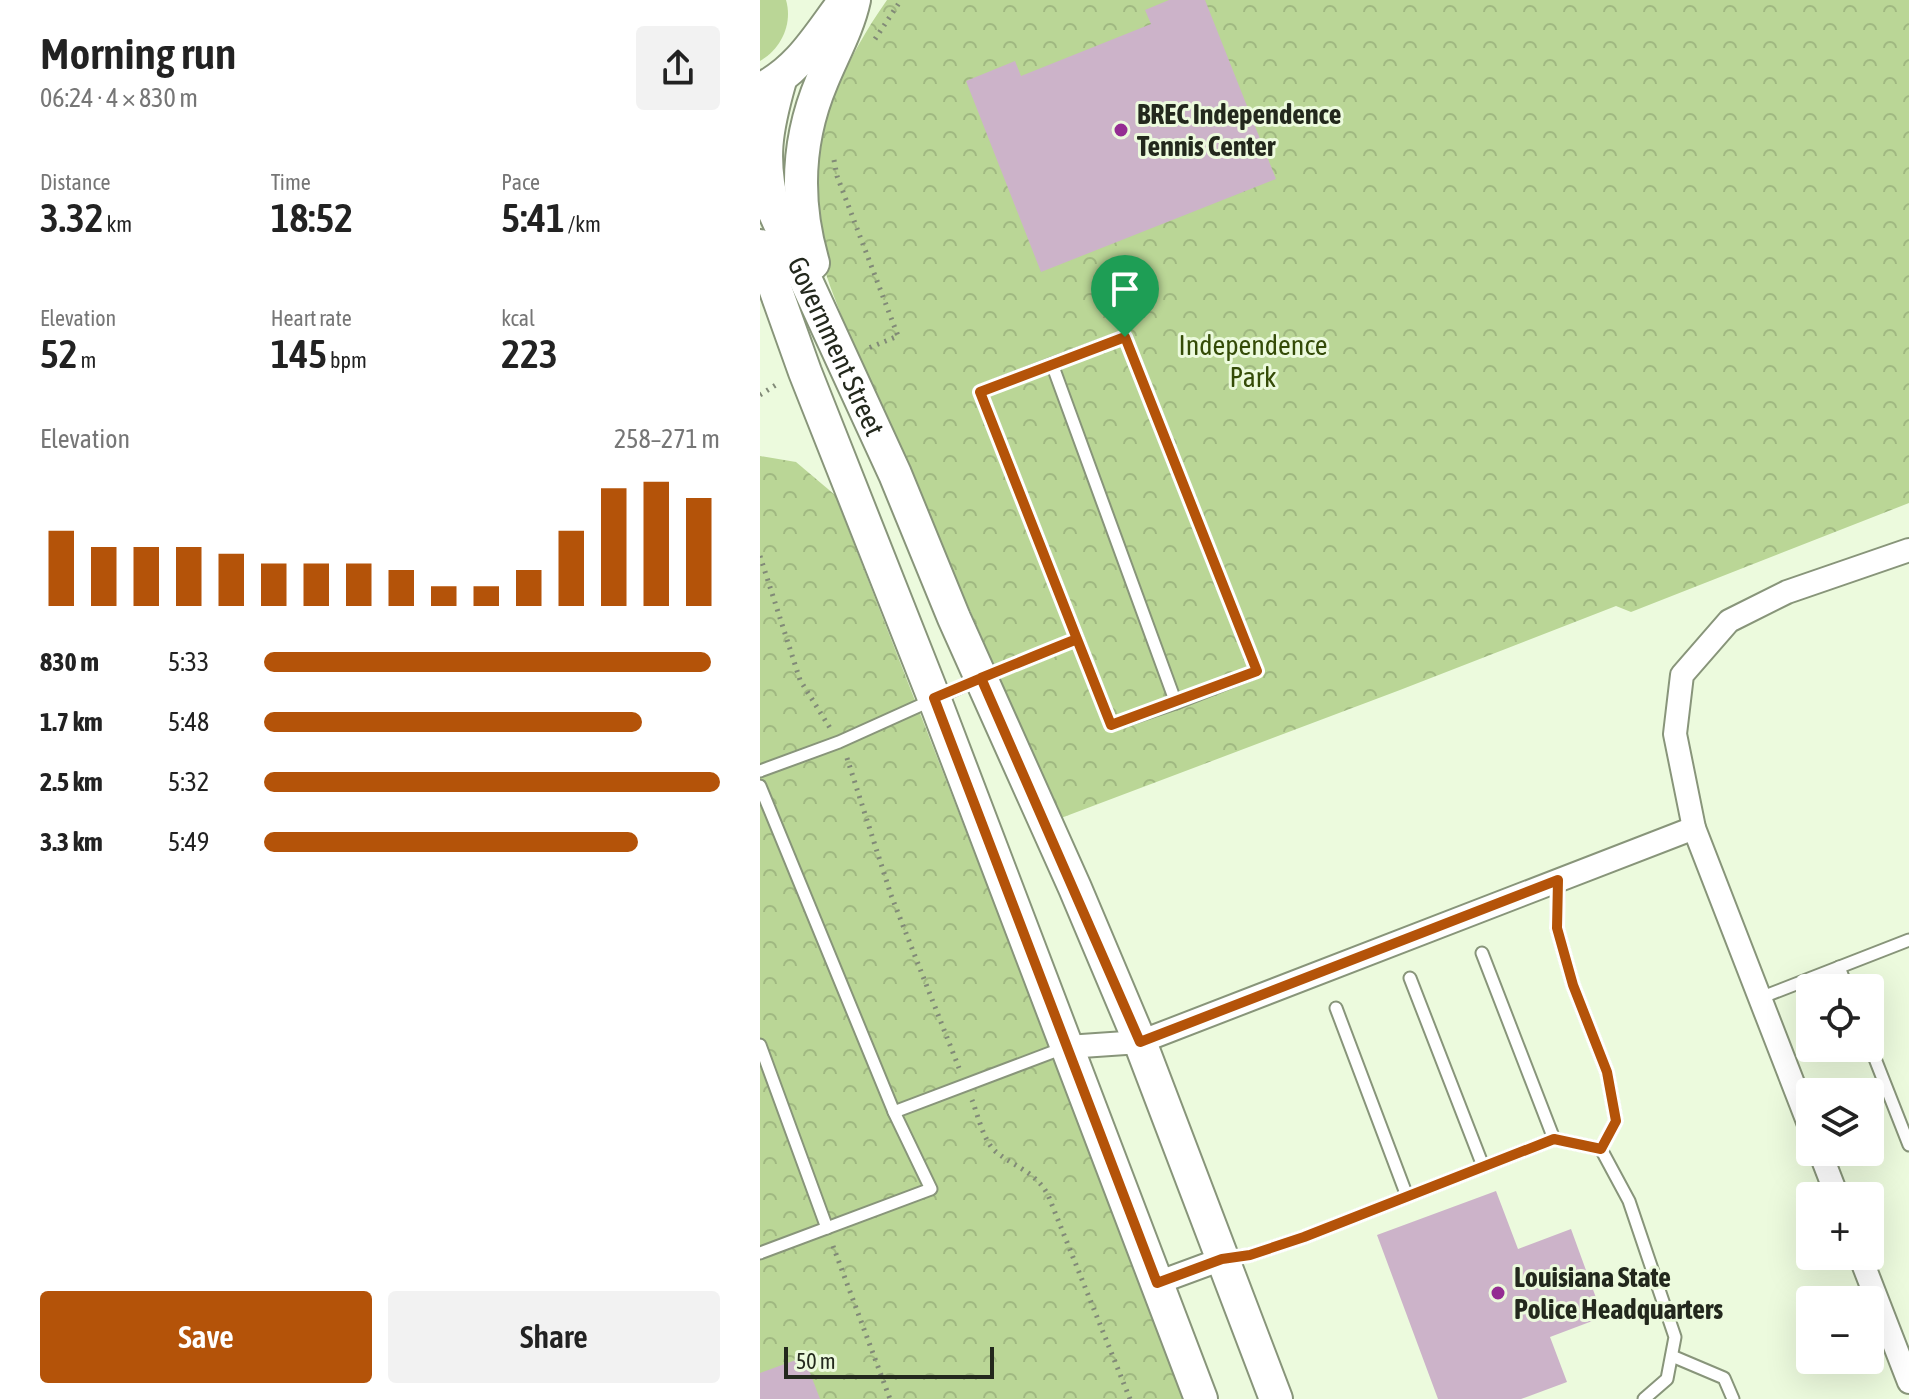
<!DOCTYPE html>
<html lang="en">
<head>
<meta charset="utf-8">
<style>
	:root { --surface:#fff; --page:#f2f2f2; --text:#222; --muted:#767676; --accent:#b45309 }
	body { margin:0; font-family:"Asap Condensed",sans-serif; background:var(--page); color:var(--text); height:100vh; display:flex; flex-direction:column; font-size:30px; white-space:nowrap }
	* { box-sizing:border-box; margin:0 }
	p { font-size:26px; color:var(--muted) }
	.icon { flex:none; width:44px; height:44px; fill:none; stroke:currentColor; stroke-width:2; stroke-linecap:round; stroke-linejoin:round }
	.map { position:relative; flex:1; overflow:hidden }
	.details { display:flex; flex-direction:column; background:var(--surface); width:760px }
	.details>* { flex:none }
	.buttons { position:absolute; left:1036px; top:974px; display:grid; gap:16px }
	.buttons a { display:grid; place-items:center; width:88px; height:88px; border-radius:8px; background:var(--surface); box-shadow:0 8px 32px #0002; font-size:40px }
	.scale { position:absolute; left:24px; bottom:20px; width:210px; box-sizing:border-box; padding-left:8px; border:4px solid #23281d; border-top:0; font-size:22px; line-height:28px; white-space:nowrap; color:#23281d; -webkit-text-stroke:6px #ecfadd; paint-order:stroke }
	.pin { position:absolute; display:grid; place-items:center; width:68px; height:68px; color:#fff; margin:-82px -34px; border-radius:50% 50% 50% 0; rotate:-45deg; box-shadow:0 0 8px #0007 }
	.pin .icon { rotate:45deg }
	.round { display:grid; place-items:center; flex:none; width:84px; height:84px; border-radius:8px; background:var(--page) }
	.overview { display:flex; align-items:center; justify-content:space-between; height:136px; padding:0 40px }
	h1 { font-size:44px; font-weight:600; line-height:60px }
	.figures { display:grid; grid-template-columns:repeat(3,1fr); gap:12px; height:136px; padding:8px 40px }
	.figures div { display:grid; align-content:center }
	.figures b { font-size:40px; font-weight:600 }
	.figures small { font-size:22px; font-weight:400 }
	.figures p { font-size:22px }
	.chart { height:224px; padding:16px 40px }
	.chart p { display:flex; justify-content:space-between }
	.chart svg { width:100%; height:144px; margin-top:8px; stroke:var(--accent); stroke-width:6 }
	.cta { display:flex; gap:16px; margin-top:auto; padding:16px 40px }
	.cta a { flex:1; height:92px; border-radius:8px; background:var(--accent); color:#fff; font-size:32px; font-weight:600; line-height:92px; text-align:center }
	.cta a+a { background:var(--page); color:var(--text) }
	ul { padding:0 40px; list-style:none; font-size:26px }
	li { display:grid; grid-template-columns:128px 96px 1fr; align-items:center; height:60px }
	li i { height:20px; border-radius:10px; background:var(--accent) }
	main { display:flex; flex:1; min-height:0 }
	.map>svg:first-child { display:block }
</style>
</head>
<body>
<main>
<section class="details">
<div class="overview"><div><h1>Morning run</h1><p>06:24 · 4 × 830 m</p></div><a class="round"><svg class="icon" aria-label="share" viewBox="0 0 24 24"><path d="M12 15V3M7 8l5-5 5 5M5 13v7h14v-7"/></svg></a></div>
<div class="figures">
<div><p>Distance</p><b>3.32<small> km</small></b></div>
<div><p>Time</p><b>18:52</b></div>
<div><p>Pace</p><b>5:41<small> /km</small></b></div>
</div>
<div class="figures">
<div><p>Elevation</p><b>52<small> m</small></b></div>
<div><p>Heart rate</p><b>145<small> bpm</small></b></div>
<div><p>kcal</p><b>223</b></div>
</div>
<div class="chart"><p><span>Elevation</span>258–271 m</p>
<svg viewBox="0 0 160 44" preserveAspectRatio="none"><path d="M5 44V21M15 44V26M25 44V26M35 44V26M45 44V28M55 44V31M65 44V31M75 44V31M85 44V33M95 44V38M105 44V38M115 44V33M125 44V21M135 44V8M145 44V6M155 44V11"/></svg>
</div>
<ul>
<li><b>830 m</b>5:33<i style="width:98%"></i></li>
<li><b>1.7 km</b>5:48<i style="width:83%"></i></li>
<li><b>2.5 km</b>5:32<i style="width:100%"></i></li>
<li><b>3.3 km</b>5:49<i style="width:82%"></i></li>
</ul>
<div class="cta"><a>Save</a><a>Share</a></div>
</section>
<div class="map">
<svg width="1149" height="1399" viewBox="0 0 1149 1399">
	<defs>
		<pattern id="forest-crowns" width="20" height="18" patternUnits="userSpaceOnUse" patternTransform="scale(2)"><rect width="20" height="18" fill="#bad696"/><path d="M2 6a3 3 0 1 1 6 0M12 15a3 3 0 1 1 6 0" fill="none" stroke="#a0b881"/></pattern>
	</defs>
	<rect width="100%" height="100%" fill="#ecfadd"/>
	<path fill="#bad696" d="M0,0H26C33,24 21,49 0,61Z"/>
	<g fill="url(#forest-crowns)">
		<path d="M127,0H1149V503L871,612L856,606L640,690L301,818L90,337C78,306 64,275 58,243C42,154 77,71 127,0Z"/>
		<polygon points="0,456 36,462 75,495 427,1399 0,1399"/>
	</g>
	<g fill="#ccb3c9">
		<polygon points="409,0 445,0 516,179 281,272 206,81 255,61 261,76 391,24 385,10"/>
		<polygon points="736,1191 758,1249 811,1229 843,1317 790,1337 807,1382 761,1399 678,1399 617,1235"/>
		<polygon points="44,1357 60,1399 0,1399 0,1373"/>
	</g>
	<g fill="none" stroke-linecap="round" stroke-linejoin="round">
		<g stroke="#88957a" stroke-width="15">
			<g id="lane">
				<polygon points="365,337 497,671 416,703 292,364"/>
				<polyline points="292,364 220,392 351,725 416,703"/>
				<polyline points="0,771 79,742 221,678 317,639"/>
				<polyline points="0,786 134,1112 171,1189 0,1253"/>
				<polyline points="798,881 797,928 813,985 847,1072 856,1121 841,1149"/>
				<polyline points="722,953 794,1139"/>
				<polyline points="1079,967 1087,988"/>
				<polyline points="650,978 723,1166"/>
				<polyline points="1000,998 1149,940"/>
				<polyline points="576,1008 647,1196"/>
				<polyline points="0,1045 67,1228"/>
				<polyline points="1110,1046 1149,1145"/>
				<polyline points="134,1112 306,1047"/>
				<polyline points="467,1258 490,1255 544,1237 794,1139 841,1149 869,1201 915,1337 907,1379 884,1399"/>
				<polyline points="912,1356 964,1378 973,1399"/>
			</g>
		</g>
		<g stroke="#88957a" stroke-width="26">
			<g id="street">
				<polyline points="307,1047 380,1042 934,828"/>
				<polyline points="1050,1127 934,828 915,734 922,675 969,621 1027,592 1149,550"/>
				<polyline points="1060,1152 1077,1196"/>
				<polyline points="1100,1256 1149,1382"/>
				<polyline points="397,1283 462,1259"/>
			</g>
		</g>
		<g stroke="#88957a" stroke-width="36">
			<g id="secondary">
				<path id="s1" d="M20,80C6,129 0,160 14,211L135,474L194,618L315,888L380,1042L516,1399"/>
				<path d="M1,89C38,71 57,38 81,6"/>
				<polyline points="0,246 45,372 174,698 441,1399"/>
				<path d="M53,263C35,202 37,140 62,81C73,54 88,28 94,0"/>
			</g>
		</g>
		<g stroke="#818a77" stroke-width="5" stroke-dasharray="2 6" stroke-linecap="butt">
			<polyline points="115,39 141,0"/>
			<polyline points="74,160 77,176 138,336 106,349"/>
			<polyline points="0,395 19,383"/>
			<polyline points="0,556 40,680 70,728"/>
			<polyline points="87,758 131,895 199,1068"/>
			<path d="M212,1100C218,1115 223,1140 235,1151C254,1167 275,1171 288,1195L370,1399"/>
			<polyline points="73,1246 130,1399"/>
		</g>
		<use href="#lane" stroke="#fff" stroke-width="11"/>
		<use href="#street" stroke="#fff" stroke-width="22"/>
		<use href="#secondary" stroke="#fff" stroke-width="32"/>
	</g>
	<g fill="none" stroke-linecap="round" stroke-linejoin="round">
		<g stroke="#fff" stroke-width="16">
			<path id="route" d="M365,337L220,392L317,639L221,678L380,1042L798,880L797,928L813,985L847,1072L856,1121L841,1149L794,1139L544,1237L490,1255L462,1259L397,1283L174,698C221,678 269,658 317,639L351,725L497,671L365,337"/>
		</g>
		<use href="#route" stroke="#b45309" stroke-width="10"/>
	</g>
	<g fill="#942d92" stroke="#ecfadd" stroke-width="3">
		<circle cx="361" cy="130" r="8"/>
		<circle cx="738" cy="1293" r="8"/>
	</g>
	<g text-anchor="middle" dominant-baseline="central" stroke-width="6" stroke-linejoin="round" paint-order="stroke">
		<g font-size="28" font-weight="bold" fill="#23281d" stroke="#ecfadd" text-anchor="start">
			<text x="377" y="114">BREC Independence<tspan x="377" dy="32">Tennis Center</tspan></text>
			<text x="754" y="1277">Louisiana State<tspan x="754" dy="32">Police Headquarters</tspan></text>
		</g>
		<g font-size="28" fill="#344b07" stroke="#ecfadd">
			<text x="493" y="345">Independence<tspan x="493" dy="32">Park</tspan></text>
		</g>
		<g font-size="28" fill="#23281d" stroke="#ecfadd">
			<text stroke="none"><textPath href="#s1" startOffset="282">Government Street</textPath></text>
		</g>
	</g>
</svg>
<div class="buttons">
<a><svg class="icon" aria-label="locate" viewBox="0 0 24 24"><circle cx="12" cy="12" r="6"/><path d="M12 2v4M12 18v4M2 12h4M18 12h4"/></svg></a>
<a><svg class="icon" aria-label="layers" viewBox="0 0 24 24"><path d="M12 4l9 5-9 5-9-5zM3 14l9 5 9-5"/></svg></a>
<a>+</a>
<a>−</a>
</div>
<div class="scale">50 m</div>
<div class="pin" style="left:365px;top:337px;background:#1e9e55"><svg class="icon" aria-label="arrive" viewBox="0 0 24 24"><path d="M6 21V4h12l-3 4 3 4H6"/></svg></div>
</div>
</main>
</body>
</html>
